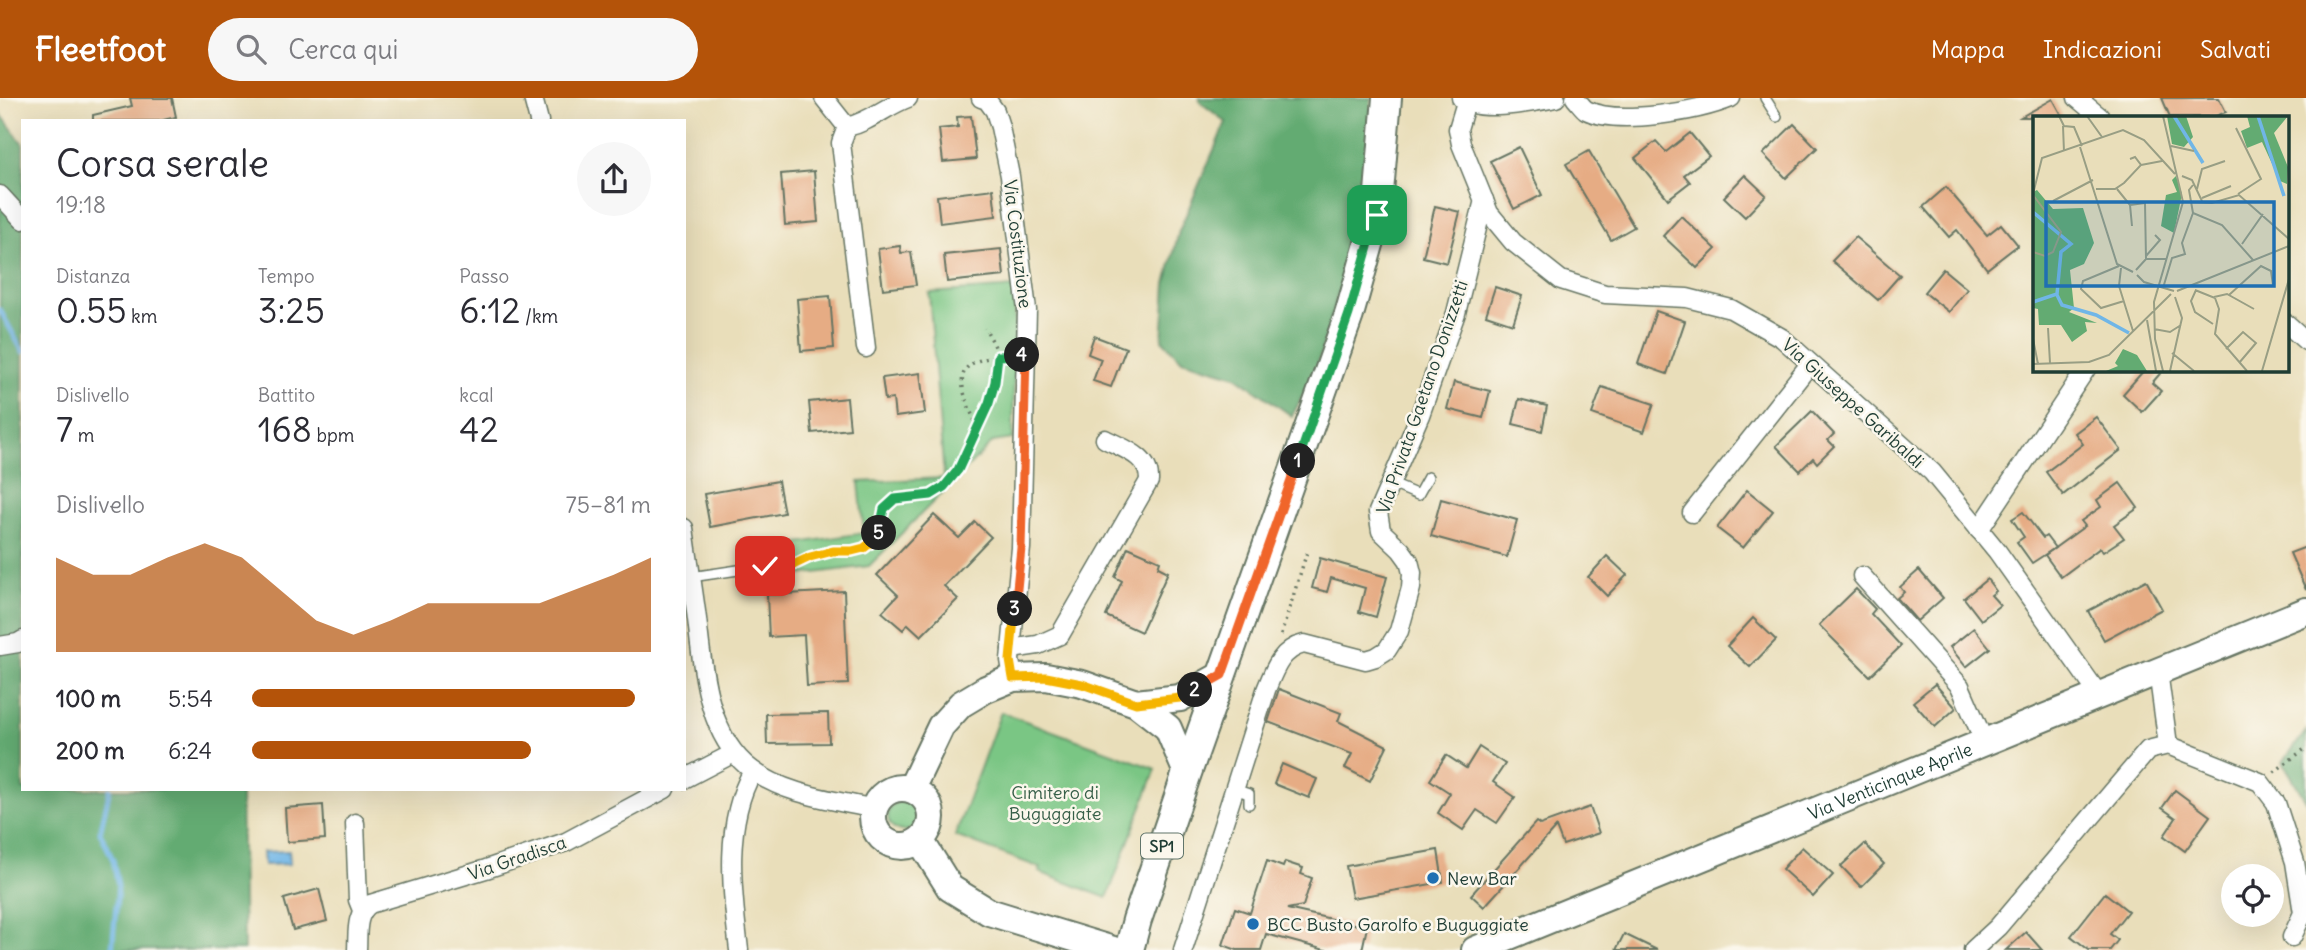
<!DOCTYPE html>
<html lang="it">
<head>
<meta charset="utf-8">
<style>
	:root { --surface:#fff; --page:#f7f7f7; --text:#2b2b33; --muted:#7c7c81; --accent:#b45309 }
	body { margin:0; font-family:Delius,sans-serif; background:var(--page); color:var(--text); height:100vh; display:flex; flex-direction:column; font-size:26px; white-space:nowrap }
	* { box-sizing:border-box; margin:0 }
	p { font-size:23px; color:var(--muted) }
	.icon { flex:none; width:38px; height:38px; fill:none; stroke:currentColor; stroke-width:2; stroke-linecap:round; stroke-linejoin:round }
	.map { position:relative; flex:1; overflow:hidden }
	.side { position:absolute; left:21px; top:21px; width:665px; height:672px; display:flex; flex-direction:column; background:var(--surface); border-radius:0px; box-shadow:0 7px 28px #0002 }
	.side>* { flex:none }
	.buttons { position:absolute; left:2221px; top:766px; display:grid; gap:14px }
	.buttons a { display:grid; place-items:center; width:63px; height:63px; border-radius:50%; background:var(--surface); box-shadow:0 7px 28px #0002; font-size:35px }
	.pin { position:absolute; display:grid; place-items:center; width:60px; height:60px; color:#fff; margin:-30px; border-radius:14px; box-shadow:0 4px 10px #0006 }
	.km { position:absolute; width:35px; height:35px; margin:-18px; border-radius:50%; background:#222; color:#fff; font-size:19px; line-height:35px; text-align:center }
	.round { display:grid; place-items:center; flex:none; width:74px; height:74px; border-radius:37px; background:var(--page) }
	.summary { display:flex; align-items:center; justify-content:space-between; height:119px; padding:0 35px }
	h1 { font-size:38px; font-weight:600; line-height:52px }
	.stats { display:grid; grid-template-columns:repeat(3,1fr); gap:10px; height:119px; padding:7px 35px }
	.stats div { display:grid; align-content:center }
	.stats b { font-size:35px; font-weight:600 }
	.stats small { font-size:19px; font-weight:400 }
	.stats p { font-size:19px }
	.chart { height:196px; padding:14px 35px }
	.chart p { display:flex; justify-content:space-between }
	.chart svg { width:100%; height:126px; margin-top:7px; fill:var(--accent); opacity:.7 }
	ul { padding:0 35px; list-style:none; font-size:23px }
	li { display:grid; grid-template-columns:112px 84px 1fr; align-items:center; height:52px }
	li i { height:18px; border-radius:9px; background:var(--accent) }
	header { display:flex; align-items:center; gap:42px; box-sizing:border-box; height:98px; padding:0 35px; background:var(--accent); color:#fff }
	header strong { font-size:33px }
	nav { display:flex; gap:38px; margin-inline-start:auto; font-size:24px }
	.search { width:490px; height:63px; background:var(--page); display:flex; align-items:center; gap:18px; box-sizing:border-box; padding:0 24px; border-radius:38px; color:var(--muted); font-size:26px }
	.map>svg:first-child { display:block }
</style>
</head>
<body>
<header>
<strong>Fleetfoot</strong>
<div class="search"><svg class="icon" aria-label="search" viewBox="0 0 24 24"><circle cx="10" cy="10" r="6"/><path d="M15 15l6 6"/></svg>Cerca qui</div>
<nav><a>Mappa</a><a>Indicazioni</a><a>Salvati</a></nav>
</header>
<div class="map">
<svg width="2306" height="852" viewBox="0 0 2306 852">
	<rect width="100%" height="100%" fill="#fbf7ec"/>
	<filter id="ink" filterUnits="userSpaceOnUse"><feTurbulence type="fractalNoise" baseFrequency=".0143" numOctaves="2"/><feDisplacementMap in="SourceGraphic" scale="14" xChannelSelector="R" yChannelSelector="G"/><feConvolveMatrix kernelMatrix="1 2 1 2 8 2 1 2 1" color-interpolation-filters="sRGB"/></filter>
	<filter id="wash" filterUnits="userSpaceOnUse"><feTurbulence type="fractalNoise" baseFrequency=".00686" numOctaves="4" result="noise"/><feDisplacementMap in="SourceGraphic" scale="28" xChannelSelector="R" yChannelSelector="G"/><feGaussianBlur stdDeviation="1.57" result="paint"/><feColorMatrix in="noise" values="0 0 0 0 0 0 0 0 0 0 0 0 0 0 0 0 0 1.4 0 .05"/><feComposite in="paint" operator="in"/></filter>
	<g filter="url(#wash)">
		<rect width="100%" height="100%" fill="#e9deba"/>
		<g fill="#7ac684" stroke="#4c825c" stroke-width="2">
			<polygon points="1015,189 1013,341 993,344 869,468 776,480 772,449 864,435 859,384 944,380 929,195"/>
			<polygon points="1001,614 1156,671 1107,800 1039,774 1041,770 955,738"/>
			<circle cx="903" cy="718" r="15"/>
		</g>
		<g fill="#63ab72" stroke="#417453" stroke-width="2">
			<polygon points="1199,0 1371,0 1371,39 1359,120 1316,273 1292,318 1236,278 1182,262 1162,242 1166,186 1179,133 1226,24 1200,4"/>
			<polygon points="0,15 23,46 23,691 252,691 241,694 244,852 0,852"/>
			<polygon points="2306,633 2306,703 2283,664"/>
		</g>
		<polygon fill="#70b6e7" stroke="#487a8e" stroke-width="2" points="289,753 290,766 264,767 263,754"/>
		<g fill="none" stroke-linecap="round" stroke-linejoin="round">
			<g stroke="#70b6e7" stroke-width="5">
				<polyline points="0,212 23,254"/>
				<polyline points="110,691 100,734 113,762 118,788 112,852"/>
			</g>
		</g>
		<g id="blocks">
			<g fill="#e6ac84">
				<polygon points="130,0 172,0 176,19 159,23 93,23 93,17 132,8"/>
				<polygon points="2162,0 2219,0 2226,14 2214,19 2170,19"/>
				<polygon points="2053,1 2063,19 2021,19"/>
				<polygon points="971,18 976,61 943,64 939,31 958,29 957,19"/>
				<polygon points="1794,26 1817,50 1786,80 1763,56"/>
				<polygon points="1690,35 1709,58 1684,77 1690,84 1668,101 1635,60 1656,43 1666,54"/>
				<polygon points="1519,49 1542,97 1514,111 1490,63"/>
				<polygon points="1589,53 1634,129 1611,142 1566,66"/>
				<polygon points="814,73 818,124 785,127 781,76"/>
				<polygon points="1745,77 1766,97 1745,119 1724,99"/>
				<polygon points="1946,89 1987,137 2001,126 2018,147 1987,171 1957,132 1949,139 1923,109"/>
				<polygon points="993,91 996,118 940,125 937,98"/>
				<polygon points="1435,108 1460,114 1447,165 1423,159"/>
				<polygon points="1681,118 1716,151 1697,170 1663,138"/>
				<polygon points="1855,139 1900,177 1878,202 1832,163"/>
				<polygon points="900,148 901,155 911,154 916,187 883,191 878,151"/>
				<polygon points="1001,151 1004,178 947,184 944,157"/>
				<polygon points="1943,171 1967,191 1949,214 1924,194"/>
				<polygon points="1495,189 1522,198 1513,226 1486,217"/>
				<polygon points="830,198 834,250 801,253 797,201"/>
				<polygon points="1656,213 1685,223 1667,276 1638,266"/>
				<polygon points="1094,238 1126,250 1111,289 1093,283 1101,261 1088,256"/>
				<polygon points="2145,271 2164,271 2152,285 2161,293 2142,314 2123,296"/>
				<polygon points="920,275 925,315 895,319 893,301 885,302 882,280"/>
				<polygon points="1454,284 1490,293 1483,320 1447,311"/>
				<polygon points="1602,289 1654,306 1644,334 1592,316"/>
				<polygon points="847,300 850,331 812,335 809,304"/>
				<polygon points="1519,301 1547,308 1542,333 1513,326"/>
				<polygon points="1812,313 1834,336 1828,342 1834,348 1817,365 1813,360 1800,373 1776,348"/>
				<polygon points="2096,319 2121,352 2063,397 2046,374 2083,346 2075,335"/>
				<polygon points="778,383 784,415 710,429 704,396"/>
				<polygon points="2120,385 2138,410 2114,427 2124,440 2103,454 2100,450 2061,479 2045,457 2085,428 2081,423 2101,409 2097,402"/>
				<polygon points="1747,392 1773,413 1743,450 1717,430"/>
				<polygon points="1441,401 1517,422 1507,459 1431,438"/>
				<polygon points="2023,414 2043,440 2046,438 2055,450 2032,465 2017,444 2024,439 2012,421"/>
				<polygon points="934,417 959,440 975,424 991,439 944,488 958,501 921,538 908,526 903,532 882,514 898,497 877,477"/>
				<polygon points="1128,449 1160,463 1158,469 1168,474 1141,534 1106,518 1122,483 1115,479"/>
				<polygon points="2306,449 2306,492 2290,455"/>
				<polygon points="1607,458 1627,477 1607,498 1588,479"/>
				<polygon points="1320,460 1387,479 1376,519 1359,514 1365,490 1331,480 1327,494 1312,490"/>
				<polygon points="1919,472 1943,500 1917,523 1897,500 1904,494 1900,489"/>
				<polygon points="1987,481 1996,493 1991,497 2000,507 1981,522 1964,500"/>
				<polygon points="2146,482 2162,511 2104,542 2088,513"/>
				<polygon points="1856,491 1875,511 1871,516 1901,548 1870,578 1819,527"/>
				<polygon points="844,493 848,586 807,588 804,537 769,539 767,497"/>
				<polygon points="1753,520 1776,542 1750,569 1727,548"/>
				<polygon points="1974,530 1990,550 1966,569 1950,549"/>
				<polygon points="1935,586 1956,610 1935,629 1913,604"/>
				<polygon points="1279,591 1341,615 1338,623 1387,648 1370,683 1345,670 1352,656 1268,624"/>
				<polygon points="828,615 829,645 767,646 766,616"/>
				<polygon points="1479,649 1505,666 1493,684 1515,699 1497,725 1477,712 1463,732 1438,715 1450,695 1430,682 1446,657 1466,670"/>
				<polygon points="1282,666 1317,681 1309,700 1274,686"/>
				<polygon points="2175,692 2210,718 2185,753 2164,738 2176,720 2162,710"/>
				<polygon points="323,707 325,741 287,744 285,710"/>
				<polygon points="1590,709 1599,735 1563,747 1556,729 1484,809 1471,797 1536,724 1540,727"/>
				<polygon points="1865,746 1884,766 1861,789 1841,768"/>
				<polygon points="1802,749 1833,777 1813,799 1782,771"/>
				<polygon points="1438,752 1443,784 1352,800 1346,768"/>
				<polygon points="1267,763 1283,769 1285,764 1303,770 1301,776 1312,780 1303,808 1287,811 1367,829 1362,852 1325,852 1266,836 1261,852 1237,852 1223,847 1235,810 1250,815"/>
				<polygon points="319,791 327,823 293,832 284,801"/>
				<polygon points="2105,795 2128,813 2110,836 2118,842 2110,852 2089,852 2071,838"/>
				<polygon points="2026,834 2042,852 2006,852"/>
				<polygon points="1624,836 1657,852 1616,852"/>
			</g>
		</g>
	</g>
	<g filter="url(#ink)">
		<use href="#blocks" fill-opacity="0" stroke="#667563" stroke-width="2"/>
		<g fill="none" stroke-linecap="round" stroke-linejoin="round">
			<g stroke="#667563" stroke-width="12">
				<g id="lane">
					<polyline points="1765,0 1777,19"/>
					<polyline points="1392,386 1418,397 1428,379"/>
					<polyline points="691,479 765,468"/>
					<polyline points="1234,691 1249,696 1249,706"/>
				</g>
			</g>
			<g stroke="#667563" stroke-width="21">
				<g id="street">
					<polyline points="533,0 539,23"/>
					<polyline points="824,0 847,29 841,45 866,250"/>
					<polyline points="981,0 987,2 995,13 1000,29 1010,78 1027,212 1021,450 1010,562 1013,580"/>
					<path d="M1461,0C1477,16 1534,4 1556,0"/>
					<path d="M1575,0C1579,4 1582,9 1586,12C1618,28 1699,13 1731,0"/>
					<polyline points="2077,0 2100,19"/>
					<polyline points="1466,4 1458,31 1461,46 1489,115 1513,144 1561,182 1605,196 1687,200 1731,211 1782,240 1932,374 1997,453 2099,597"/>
					<path d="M847,29C870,24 886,8 908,0"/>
					<polyline points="0,97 23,122"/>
					<polyline points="2287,226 2306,243"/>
					<polyline points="1692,415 1810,266"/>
					<path d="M684,430C688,460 693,490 697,521C703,571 707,639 752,672C785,697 835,702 874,711"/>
					<polyline points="1979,432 2086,271"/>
					<polyline points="1862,478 1960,588 1984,643"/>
					<polyline points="0,548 18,545 23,542"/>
					<path d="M1011,551L1038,547L1060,537L1149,383C1150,358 1124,351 1105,341"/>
					<polyline points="2158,573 2168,647"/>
					<polyline points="684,681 734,655"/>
					<polyline points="355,725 358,802 362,812"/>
					<path d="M357,852C358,835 355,816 370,806L486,771L566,744L665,691"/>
					<path d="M739,852C732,794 723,725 753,673"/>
					<path d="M1183,852L1266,592C1274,572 1281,551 1304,546L1366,562L1376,559L1387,552L1399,533L1411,490L1412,475L1409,463L1401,452L1381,433L1378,414L1420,317L1456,215L1484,102"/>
					<polyline points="1973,852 1998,829 2148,652 2168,647 2260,684 2276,705 2295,764 2303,815 2292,839"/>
				</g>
			</g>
			<g stroke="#667563" stroke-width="30">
				<g id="secondary">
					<polyline points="1136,605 1180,600 1222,577"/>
					<circle cx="902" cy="719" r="29"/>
					<polyline points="911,691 941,628 961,606 986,591 1013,580 1046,579 1082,586 1136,605 1168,630 1187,675"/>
					<polyline points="920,742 950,790 989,814 1113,852"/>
					<path id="s1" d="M1475,852L2306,513"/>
				</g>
			</g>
			<g stroke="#667563" stroke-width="32">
				<polyline id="primary" points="1129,852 1137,822 1187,675 1349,217 1377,118 1387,0"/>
			</g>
			<g stroke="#667563" stroke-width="3.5" stroke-dasharray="2 5" stroke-linecap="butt">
				<path d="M977,328C988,308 1000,284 998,260C997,250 990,239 985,230"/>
				<path d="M775,468H791L810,459L864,450L877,440L882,429L884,411L895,401L931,397L944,389L958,372L977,328C957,283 949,260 1010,258"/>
				<polyline points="1281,537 1308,451"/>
				<polyline points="2274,674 2306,650"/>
			</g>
			<use href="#lane" stroke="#fff" stroke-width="9"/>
			<use href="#street" stroke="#fff" stroke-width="18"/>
			<use href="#secondary" stroke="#fff" stroke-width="26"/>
			<use href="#primary" stroke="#fff" stroke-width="28"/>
		</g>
	</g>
	<g fill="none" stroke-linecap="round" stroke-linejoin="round" filter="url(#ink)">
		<g stroke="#fff" stroke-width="14">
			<polyline id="split-1" points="1298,363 1349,216 1377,117"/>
		</g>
		<g stroke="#fff" stroke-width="14">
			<polyline id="split-2" points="1195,592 1222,577 1298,363"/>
		</g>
		<g stroke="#fff" stroke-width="14">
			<polyline id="split-3" points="1015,511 1010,562 1013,580 1046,579 1082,586 1136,605 1180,600 1195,592"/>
		</g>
		<g stroke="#fff" stroke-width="14">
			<polyline id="split-4" points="1015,511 1021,450 1026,257 1022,257"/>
		</g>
		<g stroke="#fff" stroke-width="14">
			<polyline id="split-5" points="879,435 884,411 895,401 931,397 944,389 958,372 989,305 995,284 998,258 1022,257"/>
		</g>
		<g stroke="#fff" stroke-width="14">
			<polyline id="split-6" points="765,468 791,468 810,459 833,453 852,453 864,450 877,440 879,435"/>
		</g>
		<use href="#split-1" stroke="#22a559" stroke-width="9"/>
		<use href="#split-2" stroke="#f0652b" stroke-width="9"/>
		<use href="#split-3" stroke="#f5b400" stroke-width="9"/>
		<use href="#split-4" stroke="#f0652b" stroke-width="9"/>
		<use href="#split-5" stroke="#22a559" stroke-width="9"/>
		<use href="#split-6" stroke="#f5b400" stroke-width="9"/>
	</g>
	<g fill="#1f6fb2" stroke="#fbf7ec" stroke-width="2.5">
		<circle cx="1433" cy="780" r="7"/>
		<circle cx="1253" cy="826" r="7"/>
	</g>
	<g text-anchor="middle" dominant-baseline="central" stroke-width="5" stroke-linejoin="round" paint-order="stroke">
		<rect fill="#fbf7ec" stroke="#61756b" stroke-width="2" x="1141" y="735.5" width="42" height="25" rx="5"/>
		<g font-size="16" font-weight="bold" fill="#1f3d34">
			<text x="1162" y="748">SP1</text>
		</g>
		<g font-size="18" fill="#1f3d34" stroke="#fbf7ec">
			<text transform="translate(1018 146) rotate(83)">Via Costituzione</text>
			<text transform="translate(1422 299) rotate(-71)">Via Privata Gaetano Donizzetti</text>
			<text transform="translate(1853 305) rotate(42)">Via Giuseppe Garibaldi</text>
			<text stroke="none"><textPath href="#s1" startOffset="448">Via Venticinque Aprile</textPath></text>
			<text transform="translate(517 760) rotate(-19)">Via Gradisca</text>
		</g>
		<g font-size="18" fill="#365f48" stroke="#fbf7ec">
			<text x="1055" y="694">Cimitero di<tspan x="1055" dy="21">Buguggiate</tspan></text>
		</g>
		<g font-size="18" fill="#1f3d34" stroke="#fbf7ec" text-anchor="start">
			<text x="1447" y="780">New Bar</text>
			<text x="1267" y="826">BCC Busto Garolfo e Buguggiate</text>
		</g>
	</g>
	<g transform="translate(2033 18)">
		<rect width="256" height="256" fill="#e9deba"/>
		<path d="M134,0H153L160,21L151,31L139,28ZM214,0H255L241,17L255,51L254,68L247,65L229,26L214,32L208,15L217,11ZM143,60L149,78L141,117L128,110L133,79L144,76L139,64ZM4,74L20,93L50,92L61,127L51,148L37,154L41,192L36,196L64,207L52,206L54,215L39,226L28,209H6L5,193L0,192V76ZM90,233L104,239L114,255H73L85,250L82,247Z" fill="#63ab72"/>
		<path fill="none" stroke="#70b6e7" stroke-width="3.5" d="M141,0L170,47M225,0L251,80M0,96L38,128L28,136L24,178L0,186M24,179L29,189L63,199L96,217"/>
		<path fill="none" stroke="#989e84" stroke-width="2" d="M26,0L31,10L41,11L49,30M54,0L69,21M30,10L31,36M203,12L228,63L205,78M138,30L161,35M47,31L84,148L100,156M108,49L129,45M149,60L159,64L169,85M160,69L156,74L160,97L189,109L220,144M63,73H82L91,67L108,49L102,41L97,43M84,73L97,89L99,110M164,73L169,53L192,45M0,78L9,42L90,14L111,24L142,58M0,79L28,116L20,136L12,140L0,136M169,82L198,70M20,85L60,64M158,86L179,87L206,79L256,123M97,89L112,87L113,143M209,128L230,98M113,140L127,124L122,119M86,150L50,165L48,173L68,192L91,185M88,152L86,170L100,215M103,154L113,143H134M104,159L111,166L141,175M130,172L139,142L152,138L149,127L160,97M162,174L182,182L186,193L182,218L214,255M163,174L158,185L162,196L180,208M144,175L256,130M196,179L228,150L238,155L240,169M142,181L149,202L146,215M181,181L194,178L221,193M114,204L123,255M15,212L17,247M121,213L137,216L148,209M0,223L5,248M193,233L210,216L223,227L206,247M139,237L161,255M0,248L56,246L76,239L138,178M130,255L122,223L121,186L150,86L130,0M137,255L146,215M229,255L256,163"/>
		<path fill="#1f6fb2" fill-opacity="0.15" stroke="#1f6fb2" stroke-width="3.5" d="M13,86H241V170H13Z"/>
		<rect width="256" height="256" fill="none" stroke="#1f3d34" stroke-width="3.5"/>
	</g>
</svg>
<div class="buttons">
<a><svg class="icon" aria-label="locate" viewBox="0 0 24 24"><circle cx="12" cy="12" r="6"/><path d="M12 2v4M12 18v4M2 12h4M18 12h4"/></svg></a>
</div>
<div class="pin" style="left:1377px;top:117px;background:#1e9e55"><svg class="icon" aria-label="arrive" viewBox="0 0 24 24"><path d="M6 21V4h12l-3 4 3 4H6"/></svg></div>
<div class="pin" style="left:765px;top:468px;background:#d93025"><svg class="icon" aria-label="check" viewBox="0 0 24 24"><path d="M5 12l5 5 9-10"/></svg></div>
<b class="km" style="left:1298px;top:363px">1</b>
<b class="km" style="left:1195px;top:592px">2</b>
<b class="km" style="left:1015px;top:511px">3</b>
<b class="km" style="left:1022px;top:257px">4</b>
<b class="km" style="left:879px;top:435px">5</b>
<section class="side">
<div class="summary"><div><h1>Corsa serale</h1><p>19:18</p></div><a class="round"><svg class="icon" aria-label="share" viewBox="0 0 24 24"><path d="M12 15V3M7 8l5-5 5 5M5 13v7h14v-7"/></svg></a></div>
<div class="stats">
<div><p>Distanza</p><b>0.55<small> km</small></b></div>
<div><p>Tempo</p><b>3:25</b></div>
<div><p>Passo</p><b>6:12<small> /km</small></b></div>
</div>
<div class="stats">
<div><p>Dislivello</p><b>7<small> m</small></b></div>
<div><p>Battito</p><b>168<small> bpm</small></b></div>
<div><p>kcal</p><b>42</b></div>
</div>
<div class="chart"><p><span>Dislivello</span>75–81 m</p>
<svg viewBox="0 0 160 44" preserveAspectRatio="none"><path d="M0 44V11L10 17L20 17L30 11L40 6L50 11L60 22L70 33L80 38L90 33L100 27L110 27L120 27L130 27L140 22L150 17L160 11V44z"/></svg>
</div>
<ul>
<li><b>100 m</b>5:54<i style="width:96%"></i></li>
<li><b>200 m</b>6:24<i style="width:70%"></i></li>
</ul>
</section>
</div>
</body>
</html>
